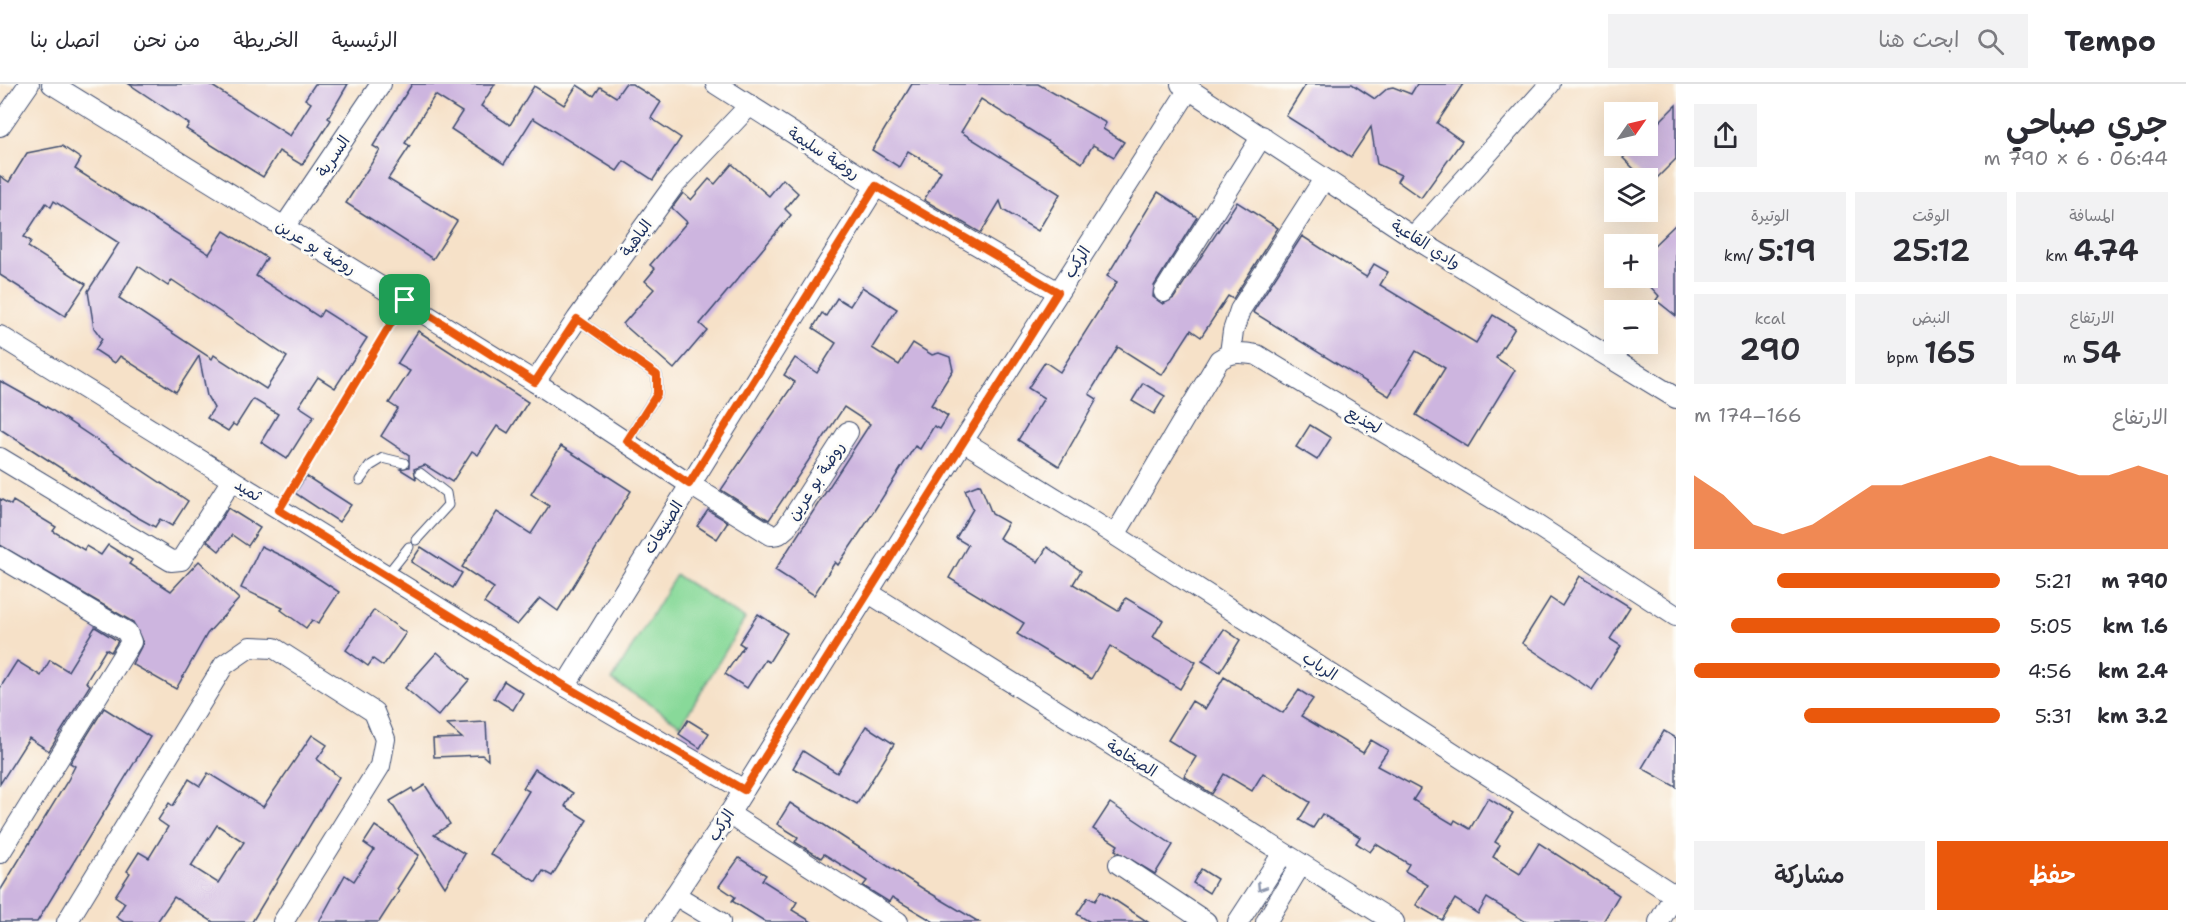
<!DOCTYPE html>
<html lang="ar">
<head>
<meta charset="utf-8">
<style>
	:root { --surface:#fff; --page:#f2f2f3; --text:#2b2b33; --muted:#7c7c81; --line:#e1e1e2; --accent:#ea580c }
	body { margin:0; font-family:"Shantell Sans","Playpen Sans Arabic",sans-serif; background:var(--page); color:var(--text); direction:rtl; height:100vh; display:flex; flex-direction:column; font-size:22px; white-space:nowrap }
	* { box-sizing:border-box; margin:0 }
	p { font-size:20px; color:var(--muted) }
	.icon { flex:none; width:33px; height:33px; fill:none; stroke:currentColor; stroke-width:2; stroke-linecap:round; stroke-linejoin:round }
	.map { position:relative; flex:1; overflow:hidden; direction:ltr }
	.details { display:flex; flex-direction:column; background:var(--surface); width:510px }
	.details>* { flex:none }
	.needle { width:39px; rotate:56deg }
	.tools { position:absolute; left:1604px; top:18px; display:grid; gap:12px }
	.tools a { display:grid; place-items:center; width:54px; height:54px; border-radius:0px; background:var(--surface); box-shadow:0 6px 24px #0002; font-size:30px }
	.pin { position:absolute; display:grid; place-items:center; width:51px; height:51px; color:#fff; margin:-26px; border-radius:12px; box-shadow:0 3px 9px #0006 }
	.round { display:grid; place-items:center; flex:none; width:63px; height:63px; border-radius:0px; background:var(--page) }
	.headline { display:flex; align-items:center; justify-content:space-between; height:102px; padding:0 18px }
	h1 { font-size:33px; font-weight:600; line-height:45px }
	.figures { display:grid; grid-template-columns:repeat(3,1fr); gap:9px; height:102px; padding:6px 18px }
	.figures div { display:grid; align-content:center; border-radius:0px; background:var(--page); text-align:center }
	.figures b { font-size:30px; font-weight:600 }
	.figures small { font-size:16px; font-weight:400 }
	.figures p { font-size:16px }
	.chart { height:168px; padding:12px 18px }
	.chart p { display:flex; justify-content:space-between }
	.chart svg { width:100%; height:108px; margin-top:6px; fill:var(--accent); opacity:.7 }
	.button { display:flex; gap:12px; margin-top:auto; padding:12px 18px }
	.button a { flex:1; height:69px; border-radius:0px; background:var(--accent); color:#fff; font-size:24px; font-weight:600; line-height:69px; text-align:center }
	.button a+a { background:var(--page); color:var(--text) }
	ul { padding:0 18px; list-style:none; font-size:20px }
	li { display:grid; grid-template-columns:96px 72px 1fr; align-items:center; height:45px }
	li i { height:15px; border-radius:8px; background:var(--accent) }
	header { display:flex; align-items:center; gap:36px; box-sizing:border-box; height:84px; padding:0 30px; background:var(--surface); border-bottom:2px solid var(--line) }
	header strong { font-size:28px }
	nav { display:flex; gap:33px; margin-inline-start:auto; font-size:21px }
	.search { width:420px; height:54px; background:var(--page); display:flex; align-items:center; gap:15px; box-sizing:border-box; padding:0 21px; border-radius:0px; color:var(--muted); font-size:22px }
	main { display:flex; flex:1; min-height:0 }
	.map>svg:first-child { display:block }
</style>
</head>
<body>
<header>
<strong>Tempo</strong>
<div class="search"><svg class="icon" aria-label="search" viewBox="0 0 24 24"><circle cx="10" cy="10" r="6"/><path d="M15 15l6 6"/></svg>ابحث هنا</div>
<nav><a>الرئيسية</a><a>الخريطة</a><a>من نحن</a><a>اتصل بنا</a></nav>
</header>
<main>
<section class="details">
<div class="headline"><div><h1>جري صباحي</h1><p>06:44 · 6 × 790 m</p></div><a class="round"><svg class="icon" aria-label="share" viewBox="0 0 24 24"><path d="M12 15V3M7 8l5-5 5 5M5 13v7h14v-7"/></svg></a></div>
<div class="figures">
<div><p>المسافة</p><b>4.74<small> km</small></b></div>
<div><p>الوقت</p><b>25:12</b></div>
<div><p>الوتيرة</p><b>5:19<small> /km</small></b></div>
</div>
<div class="figures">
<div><p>الارتفاع</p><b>54<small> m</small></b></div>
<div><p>النبض</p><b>165<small> bpm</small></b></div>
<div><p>kcal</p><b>290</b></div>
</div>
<div class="chart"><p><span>الارتفاع</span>166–174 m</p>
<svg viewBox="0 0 160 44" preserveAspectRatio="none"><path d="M0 44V14L10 22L20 34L30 38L40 34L50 26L60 18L70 18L80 14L90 10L100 6L110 10L120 10L130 14L140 14L150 10L160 14V44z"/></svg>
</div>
<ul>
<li><b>790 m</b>5:21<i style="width:73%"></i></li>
<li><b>1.6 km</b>5:05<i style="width:88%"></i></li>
<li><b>2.4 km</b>4:56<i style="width:100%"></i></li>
<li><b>3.2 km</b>5:31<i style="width:64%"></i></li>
</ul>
<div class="button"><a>حفظ</a><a>مشاركة</a></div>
</section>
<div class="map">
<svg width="1676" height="838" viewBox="0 0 1676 838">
	<rect width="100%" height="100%" fill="#fdfcf7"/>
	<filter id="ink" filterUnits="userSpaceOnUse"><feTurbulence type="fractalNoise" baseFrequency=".0167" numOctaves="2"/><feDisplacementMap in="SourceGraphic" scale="12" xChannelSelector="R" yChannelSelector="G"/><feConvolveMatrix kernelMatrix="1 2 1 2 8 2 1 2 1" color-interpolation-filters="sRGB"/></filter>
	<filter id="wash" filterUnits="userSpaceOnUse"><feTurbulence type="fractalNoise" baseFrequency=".008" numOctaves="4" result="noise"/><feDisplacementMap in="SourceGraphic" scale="24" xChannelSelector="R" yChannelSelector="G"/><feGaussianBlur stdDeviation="1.35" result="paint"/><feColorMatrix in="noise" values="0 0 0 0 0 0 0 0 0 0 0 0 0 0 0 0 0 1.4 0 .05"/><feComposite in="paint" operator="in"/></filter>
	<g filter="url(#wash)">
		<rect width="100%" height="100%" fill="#f6e1c8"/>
		<polygon fill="#88d999" stroke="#52847c" stroke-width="1.5" points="676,491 745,535 681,641 612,596"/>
		<g id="blocks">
			<g fill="#cdb5df" fill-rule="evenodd">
				<polygon points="129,0 209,0 290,52 311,19 305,15 315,0 348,0 328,34 331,36 302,81 279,67 263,93 186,45 189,40"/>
				<polygon points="412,0 495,0 481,22 510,41 534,2 564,21 577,1 594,12 600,3 616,13 625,0 632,0 661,18 651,34 681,54 653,96 624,77 617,87 533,34 504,80 451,45 462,28 435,11 405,59 410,62 388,95 457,137 433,175 346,119 380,66 373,62"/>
				<polygon points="912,0 1038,0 1106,39 1103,45 1124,58 1114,73 1093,61 1082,79 981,15 961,48 1060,110 1038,147 1003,126 1000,117 981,149 924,116 941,87 908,67 899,83 872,66"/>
				<polygon points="1306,0 1352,0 1375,15 1388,4 1393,3 1411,10 1417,0 1463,0 1437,39 1462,57 1421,114 1397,97 1401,91 1377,80 1371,43 1351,73 1286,32"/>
				<polygon points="1676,21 1676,75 1650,101 1623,74 1635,62 1647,62 1647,50"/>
				<path d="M62,62L81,75L75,85L209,170L224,147L267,174L256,192L319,233L323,226L367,254L335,304L318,293L299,322L314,332L287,375L261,358L278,330L253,315L236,342L233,340L228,347L207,334L214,324L207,312L199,272L176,308L120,272L115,279L95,266L102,255L94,244L88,207L119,159L54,117L51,123L46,119L24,153L31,157L28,163L86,200L65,232L0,191V92L9,98L27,69ZM138,182L168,202L172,196L287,273L266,305L214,271L212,275L119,214Z"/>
				<polygon points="732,80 769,112 783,95 798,109 785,125 791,131 700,240 707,246 674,285 623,240 654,205 645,197 655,185 650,181 687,138 672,124 683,109 691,116 709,95 715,100"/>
				<polygon points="1158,108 1197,133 1154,202 1153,213 1163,220 1174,214 1237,118 1278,144 1233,215 1228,212 1201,253 1191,246 1162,291 1118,263 1089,310 1097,315 1059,382 1018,356 1044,314 1028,304 1045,278 1060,288 1117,198 1107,192"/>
				<polygon points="1676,140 1676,232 1656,216 1659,212 1647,199 1647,168"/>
				<polygon points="1302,152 1366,193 1374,180 1388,188 1380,201 1476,259 1493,231 1515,244 1496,274 1515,286 1468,363 1416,331 1445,284 1416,267 1389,312 1253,228"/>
				<polygon points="862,203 897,225 872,264 899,281 913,259 932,271 939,269 950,273 953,286 931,321 948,332 940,345 934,342 920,365 915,362 865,441 838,481 835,478 814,511 775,486 870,340 844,323 769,436 721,406 795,298 784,291 795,274 817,289 836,259 813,244 822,229 826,232 837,214 850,222"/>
				<polygon points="418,247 528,318 508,349 497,342 478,371 472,367 452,398 425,381 414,385 416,395 400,385 409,383 409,371 381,352 398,325 389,319 410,287 397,280"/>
				<polygon points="0,297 50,325 188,417 172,442 160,435 155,443 135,432 0,345"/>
				<polygon points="1143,299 1165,312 1154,330 1132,317"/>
				<polygon points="1310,341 1331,354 1317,376 1296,363"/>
				<polygon points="561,362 631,407 558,527 540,514 517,541 484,519 494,504 462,483 497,428 531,450 549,422 531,410"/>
				<polygon points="306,392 351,421 339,438 295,409"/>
				<polygon points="980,400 992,430 1008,439 999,454 1038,478 1047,463 1081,487 1073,500 1118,527 1126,514 1163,536 1153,553 1196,578 1180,605 1110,562 1091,595 1017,550 1024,539 949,494 968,461 956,454 973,425 965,406"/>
				<polygon points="0,415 11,421 13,417 56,443 53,447 84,466 86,462 101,471 108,461 132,476 129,480 171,507 199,477 239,515 207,550 176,605 132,580 143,559 133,538 0,461"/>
				<polygon points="228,424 260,444 248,462 232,451 219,467 207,457"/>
				<polygon points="708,426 728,438 717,455 697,442"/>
				<polygon points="261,462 292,477 339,508 318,540 312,536 306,544 281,526 283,524 241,504"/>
				<polygon points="421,463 462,489 453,504 411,478"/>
				<polygon points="1580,492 1630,523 1610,555 1621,562 1592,606 1522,559 1550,514 1562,522"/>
				<polygon points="374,526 406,549 383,582 373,575 368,582 346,566"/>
				<polygon points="758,530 787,549 769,578 765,576 747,604 725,590 744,562 739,559"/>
				<polygon points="95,543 118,557 111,568 106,565 86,598 90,601 49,667 29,654 0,700 0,604 17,577 41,592 50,576 68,587"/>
				<polygon points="1224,545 1240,556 1220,588 1202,577"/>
				<polygon points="437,568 469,596 438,632 405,604"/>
				<polygon points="1224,593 1283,629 1299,606 1313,615 1301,632 1363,669 1371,656 1388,666 1377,682 1420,705 1413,716 1453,740 1455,736 1470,745 1488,714 1513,729 1495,758 1500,761 1493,773 1520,790 1539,759 1619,811 1603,838 1526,838 1487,814 1478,830 1455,815 1442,836 1416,821 1428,801 1405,787 1409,780 1376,760 1370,768 1356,759 1360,753 1322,730 1313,744 1299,736 1310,718 1263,689 1252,707 1224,690 1212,710 1184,692 1196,673 1168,656 1192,617 1205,625"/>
				<polygon points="504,597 523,609 513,626 494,614"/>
				<polygon points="104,624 150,653 37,838 0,838 0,807 68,696 75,682 70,679"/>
				<polygon points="688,636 709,649 700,664 679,650"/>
				<polygon points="486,638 488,676 482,671 434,673 433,655 462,654 446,640"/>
				<polygon points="866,642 894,660 857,720 793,684 803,667 837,689"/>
				<polygon points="1664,647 1676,654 1676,703 1642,684"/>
				<path d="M312,651L327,661L317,675L339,693L252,838H213L174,813L157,838H124L116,833L125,819L115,812L130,789L127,787L139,768L149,774L168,743L158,736L169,719L173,722L189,695L200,702L208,689L263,723ZM217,741L244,758L218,799L191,782Z"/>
				<polygon points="535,685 573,709 565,722 587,736 552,792 543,787 536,798 490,770 529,707 523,704"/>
				<polygon points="425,701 450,740 434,751 465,770 445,803 390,717 412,704 414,708"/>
				<polygon points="790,719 925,806 979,838 934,838 892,813 889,818 863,802 867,797 824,770 821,774 795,758 798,753 777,740"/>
				<polygon points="1110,719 1173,761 1155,790 1115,766 1118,761 1093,745"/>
				<polygon points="375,742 419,771 397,805 399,807 379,838 319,838 345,791 354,797 374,766 364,759"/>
				<polygon points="739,774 766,791 762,796 797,818 792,826 812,838 766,838 732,817 735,813 719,802"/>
				<polygon points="1201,785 1217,795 1209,809 1193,799"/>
				<polygon points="1101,807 1148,838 1090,838 1077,830 1088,813 1095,817"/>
			</g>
		</g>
	</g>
	<g filter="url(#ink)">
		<use href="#blocks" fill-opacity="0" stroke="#3c4a6e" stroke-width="1.5"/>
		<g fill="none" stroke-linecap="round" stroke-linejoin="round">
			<g stroke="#3c4a6e" stroke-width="11">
				<g id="service">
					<polyline points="577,235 657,291 657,310 627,357"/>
					<polyline points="360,396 370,382 383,374 404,379"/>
					<polyline points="416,456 448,421 446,409 420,389"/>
					<polyline points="386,492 409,463"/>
				</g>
			</g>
			<g stroke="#3c4a6e" stroke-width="22">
				<g id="minor">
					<polyline points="52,0 535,298 689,400 771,451 779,450 786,444 848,348"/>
					<polyline points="716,0 876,102 1058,208"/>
					<polyline points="1181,0 1413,153 1676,314"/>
					<polyline points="0,42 29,0"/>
					<polyline points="284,143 381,0"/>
					<polyline points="1413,153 1550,0"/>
					<polyline points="1164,208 1262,52"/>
					<polyline points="0,252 565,602 744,706"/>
					<polyline points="1230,269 1233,247 1240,226 1324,95"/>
					<polyline points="535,298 577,235 675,100 750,21"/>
					<polyline points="963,357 1115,451 1674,811"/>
					<polyline points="0,374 171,477 181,476 232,396"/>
					<path d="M1115,451L1219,276C1232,267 1241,268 1257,271L1530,437L1676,532"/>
					<polyline points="0,473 127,548 131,558 0,769"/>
					<polyline points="869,509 1394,838"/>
					<polyline points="565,602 876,102"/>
					<polyline points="729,730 898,838"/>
					<polyline points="1119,780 1206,838"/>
					<polyline points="675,811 720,838"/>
					<polyline points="67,838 224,581 250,563 274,564 374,628 385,655 380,682 283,838"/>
					<polyline points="657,838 729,730 963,357 1189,5"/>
					<polyline points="1238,838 1283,769"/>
					<polyline points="1266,838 1301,780"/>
					<polyline points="1659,838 1676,808"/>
				</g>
			</g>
			<polyline stroke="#3c4a6e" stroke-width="4" stroke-dasharray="4.5 4.5" stroke-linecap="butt" points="290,409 395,232"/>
			<use href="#service" stroke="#fff" stroke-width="9"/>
			<use href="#minor" stroke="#fff" stroke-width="20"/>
		</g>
		<defs><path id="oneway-chevron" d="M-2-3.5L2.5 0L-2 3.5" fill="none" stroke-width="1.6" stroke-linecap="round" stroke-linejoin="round" transform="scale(1.5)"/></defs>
		<use stroke="#8d97ae" href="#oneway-chevron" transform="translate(1261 803) rotate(123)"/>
	</g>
	<g fill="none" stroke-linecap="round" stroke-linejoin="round" filter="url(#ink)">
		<g stroke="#fff" stroke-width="12">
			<polygon id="route" points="876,102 1058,208 744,706 565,602 279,426 405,216 535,298 577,235 657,291 657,310 627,357 689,400"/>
		</g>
		<use href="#route" stroke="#ea580c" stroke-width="8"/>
	</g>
	<g text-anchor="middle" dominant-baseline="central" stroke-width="6" stroke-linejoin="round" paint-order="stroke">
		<g font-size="16" fill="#1b2f5e" stroke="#fdfcf7">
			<text transform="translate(824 69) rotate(33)">روضة سليمة</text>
			<text transform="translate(333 72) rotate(-56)">السـرية</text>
			<text transform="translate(636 154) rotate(-54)">الباهية</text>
			<text transform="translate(1426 160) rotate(32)">وادي القاعية</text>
			<text transform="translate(316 163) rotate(31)">روضة بو عرين</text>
			<text transform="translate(1077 178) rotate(-57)">الركب</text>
			<text transform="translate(1364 336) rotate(31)">لجذيع</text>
			<text transform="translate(816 397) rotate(-57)">روضة بو عرين</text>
			<text transform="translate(248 406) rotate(32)">ثميد</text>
			<text transform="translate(663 443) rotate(-58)">الصنيعات</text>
			<text transform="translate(1320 582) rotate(33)">الرباب</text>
			<text transform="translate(1132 674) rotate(32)">الصخامة</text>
			<text transform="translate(721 741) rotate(-57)">الركب</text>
		</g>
	</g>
</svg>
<div class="tools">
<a><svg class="needle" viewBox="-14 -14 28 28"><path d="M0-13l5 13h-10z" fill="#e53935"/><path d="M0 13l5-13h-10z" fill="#7c7c81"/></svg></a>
<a><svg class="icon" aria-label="layers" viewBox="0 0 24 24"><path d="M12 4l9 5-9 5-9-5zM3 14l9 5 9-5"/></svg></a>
<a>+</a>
<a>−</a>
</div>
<div class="pin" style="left:405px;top:216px;background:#1e9e55"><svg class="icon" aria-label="arrive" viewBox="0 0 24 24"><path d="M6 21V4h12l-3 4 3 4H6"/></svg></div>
</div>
</main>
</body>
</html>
